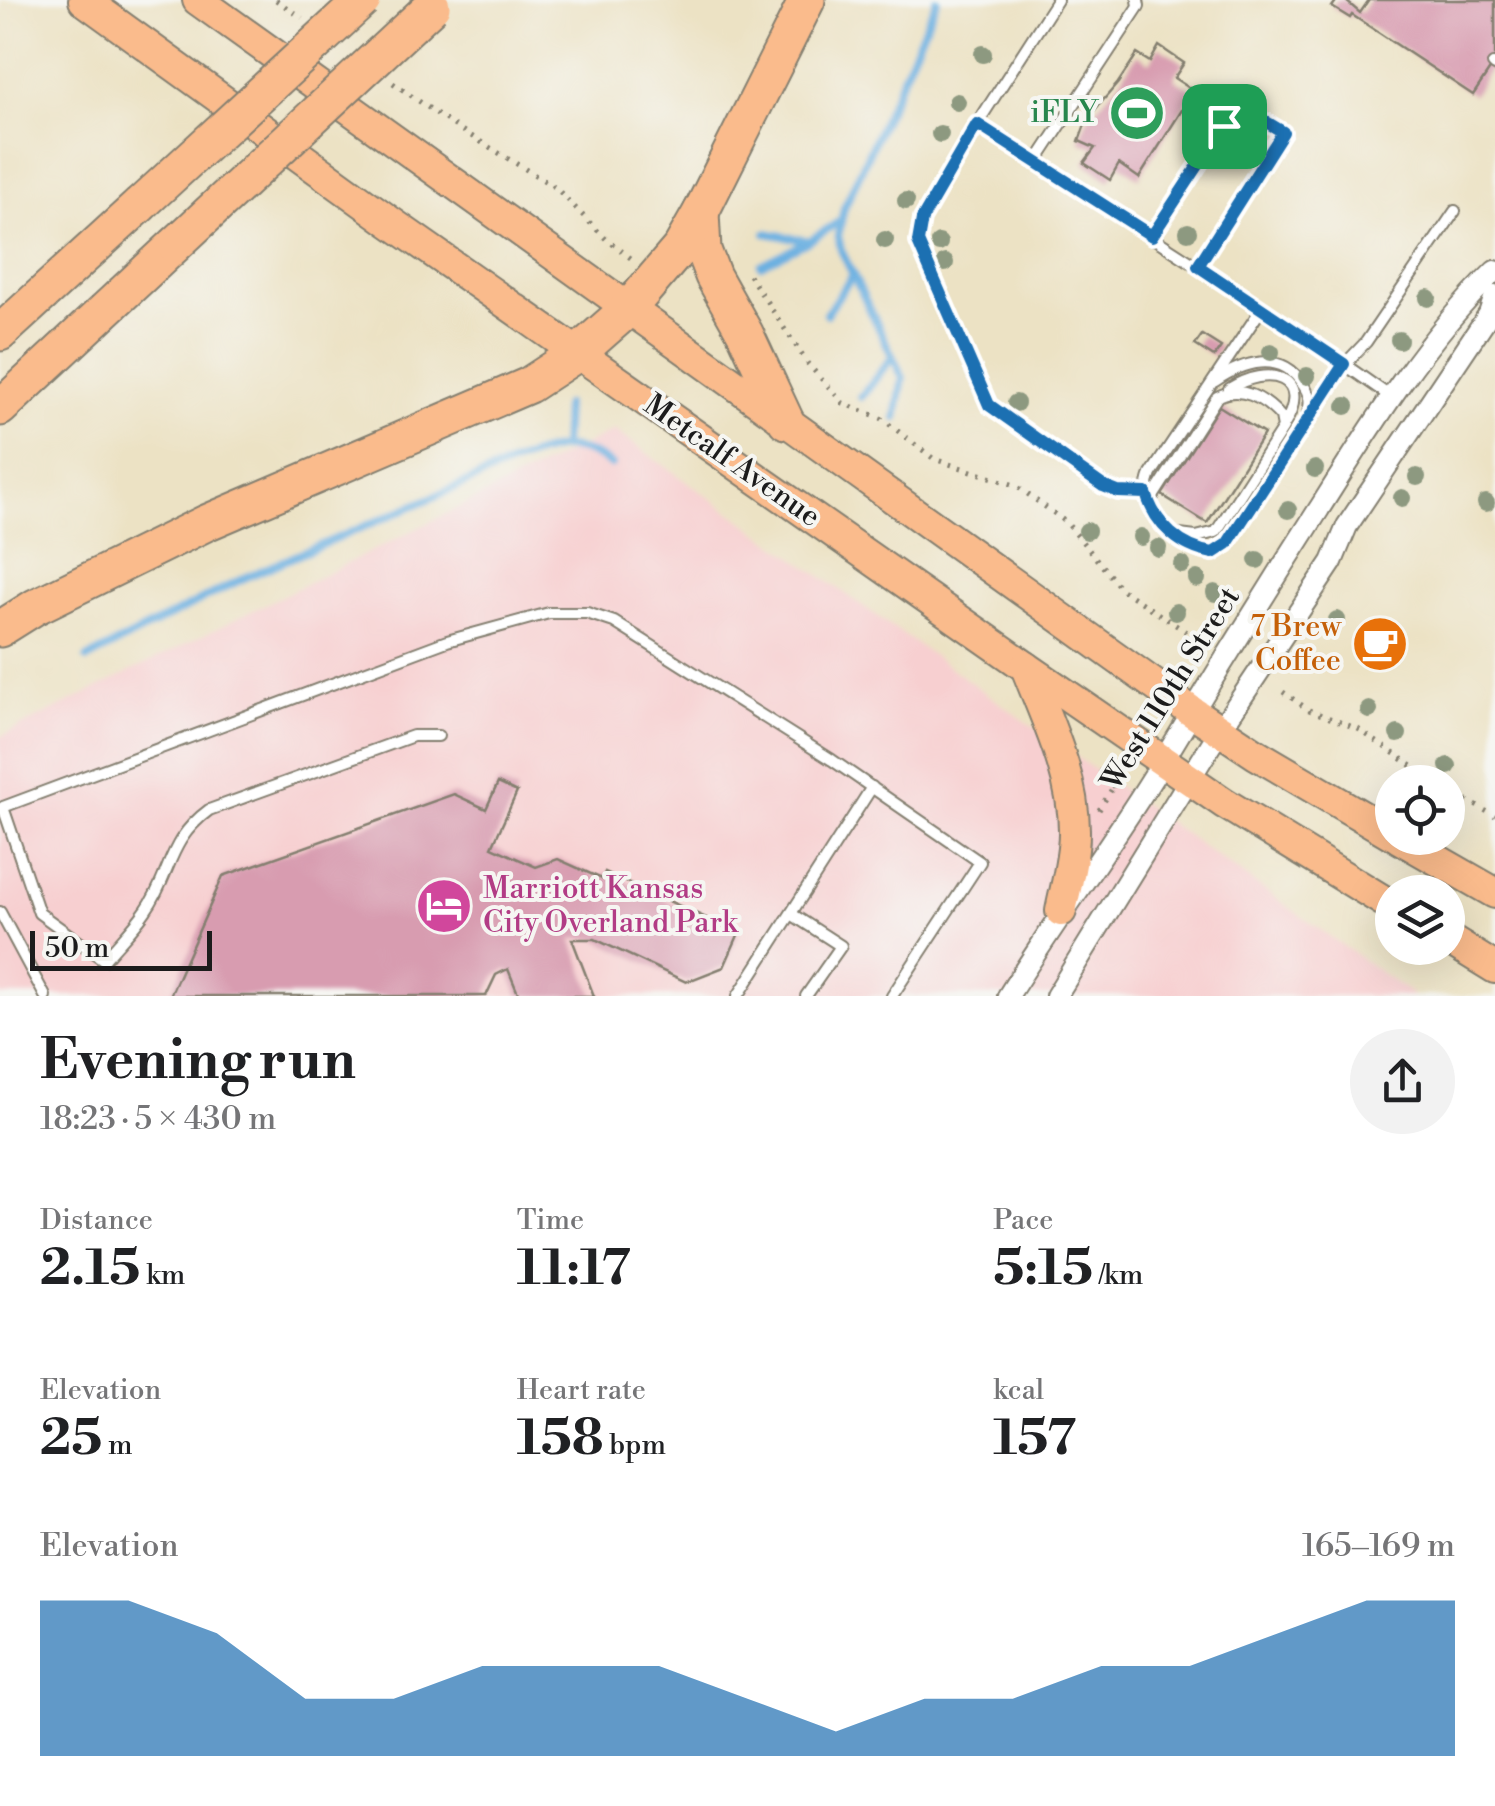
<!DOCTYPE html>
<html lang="en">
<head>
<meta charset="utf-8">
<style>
	:root { --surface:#fff; --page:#f2f2f2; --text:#202124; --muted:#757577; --accent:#1f6fb2 }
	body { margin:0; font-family:"Libre Bodoni",serif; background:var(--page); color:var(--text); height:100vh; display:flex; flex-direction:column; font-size:38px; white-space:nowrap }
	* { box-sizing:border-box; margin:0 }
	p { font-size:32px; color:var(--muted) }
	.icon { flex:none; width:55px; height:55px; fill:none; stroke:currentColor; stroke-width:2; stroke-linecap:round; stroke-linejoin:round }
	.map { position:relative; height:996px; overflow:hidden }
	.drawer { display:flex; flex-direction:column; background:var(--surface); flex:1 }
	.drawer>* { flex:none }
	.fabs { position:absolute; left:1375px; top:765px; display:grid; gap:20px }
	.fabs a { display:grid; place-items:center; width:90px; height:90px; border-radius:50%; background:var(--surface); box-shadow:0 10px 40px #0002; font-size:50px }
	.scale { position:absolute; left:30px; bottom:25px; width:182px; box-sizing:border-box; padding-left:10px; border:5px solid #1c1c1c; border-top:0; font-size:28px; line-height:35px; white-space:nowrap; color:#1c1c1c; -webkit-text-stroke:8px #f6f6f2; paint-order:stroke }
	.pin { position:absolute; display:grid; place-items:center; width:85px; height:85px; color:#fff; margin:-42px; border-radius:20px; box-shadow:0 5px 15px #0006 }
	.round { display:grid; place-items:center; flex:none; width:105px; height:105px; border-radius:52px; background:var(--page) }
	.overview { display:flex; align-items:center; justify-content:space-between; height:170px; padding:0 40px }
	h1 { font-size:55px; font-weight:700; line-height:75px }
	.figures { display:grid; grid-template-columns:repeat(3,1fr); gap:15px; height:170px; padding:10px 40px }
	.figures div { display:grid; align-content:center }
	.figures b { font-size:50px; font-weight:700 }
	.figures small { font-size:28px; font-weight:400 }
	.figures p { font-size:28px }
	.chart { height:280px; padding:20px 40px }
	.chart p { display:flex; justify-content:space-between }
	.chart svg { width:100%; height:180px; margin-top:10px; fill:var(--accent); opacity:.7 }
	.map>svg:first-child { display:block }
</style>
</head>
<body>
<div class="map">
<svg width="1495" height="996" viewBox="0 0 1495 996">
	<rect width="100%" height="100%" fill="#f6f6f2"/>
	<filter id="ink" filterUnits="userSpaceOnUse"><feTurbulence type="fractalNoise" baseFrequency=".01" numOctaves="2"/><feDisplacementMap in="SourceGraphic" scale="20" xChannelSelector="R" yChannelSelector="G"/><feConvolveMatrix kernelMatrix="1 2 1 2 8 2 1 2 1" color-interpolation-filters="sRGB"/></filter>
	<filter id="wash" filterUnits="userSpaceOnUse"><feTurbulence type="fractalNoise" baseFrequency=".0048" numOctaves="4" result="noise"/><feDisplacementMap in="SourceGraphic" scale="40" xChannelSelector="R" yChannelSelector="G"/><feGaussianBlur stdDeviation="2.25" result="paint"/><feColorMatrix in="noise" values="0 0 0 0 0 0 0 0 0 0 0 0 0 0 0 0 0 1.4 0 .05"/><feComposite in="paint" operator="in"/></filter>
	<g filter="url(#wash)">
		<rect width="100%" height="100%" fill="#ece2c4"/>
		<polygon fill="#f7cfd0" points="614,430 1414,996 0,996 0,737"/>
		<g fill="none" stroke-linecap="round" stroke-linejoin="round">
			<g stroke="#6cb0e1" stroke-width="8">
				<polyline points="766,233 809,241 840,221"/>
				<polyline points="761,265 809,241"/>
				<polyline points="826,314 853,275"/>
				<polyline points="861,397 892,357"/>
				<polyline points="896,418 903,378 841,250 838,235 844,208 937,0"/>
				<polyline points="563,448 565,405"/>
				<path d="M87,659L242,579L517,461C556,447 575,440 611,465"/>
			</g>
		</g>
		<g id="blocks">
			<g fill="#d89cb0">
				<polygon points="1337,0 1345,0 1360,13 1369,0 1495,0 1495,62 1473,95 1352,15 1350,18 1332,7"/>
				<polygon points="1159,46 1184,63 1174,78 1194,91 1139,178 1119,164 1110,180 1084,163 1095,148 1079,141 1087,119 1118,83 1137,54 1150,62"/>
				<polygon points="1202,335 1221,347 1214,357 1195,345"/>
				<polygon points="1219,406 1264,434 1207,523 1162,495"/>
				<polygon points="498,783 517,792 492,847 536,867 558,859 602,879 605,872 739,933 724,967 686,982 595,939 572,939 594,996 519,996 508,969 496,975 486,996 170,996 223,876 454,794 486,809"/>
			</g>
		</g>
	</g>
	<g filter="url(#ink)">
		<use href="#blocks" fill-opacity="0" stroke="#847f70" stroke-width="2.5"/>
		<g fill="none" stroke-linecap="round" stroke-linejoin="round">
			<g stroke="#847f70" stroke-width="14">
				<g id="service">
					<polyline points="1493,64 1495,66"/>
					<polyline points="977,124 1057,0"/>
					<polyline points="1037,161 1139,6 1138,0"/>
					<path d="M1153,236L1225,126C1250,101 1258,115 1283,132L1198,266"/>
					<path d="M1262,308L1151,474C1135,512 1179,548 1213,553L1227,544L1345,364L1366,342L1455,211"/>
					<path d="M1215,381C1243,362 1280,350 1302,383C1310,394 1311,402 1308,414"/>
					<path d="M1229,389C1267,364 1315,375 1283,427"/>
					<polyline points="1146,493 1119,492 1083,473 989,405 979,387 918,241 922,219 977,124 1288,325 1391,397"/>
					<path d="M1149,503L1217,397C1240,384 1264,398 1281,417L1283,428L1216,532L1196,537L1171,534"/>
					<path d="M438,736H413L209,810C167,841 172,873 146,910C134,928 118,943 104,960L39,913L3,807L447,641L549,613H587L614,622L832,760L980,862L892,996"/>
					<polyline points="0,912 45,996"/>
					<polyline points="793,915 841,946 806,996"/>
					<polyline points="738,996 872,787"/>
				</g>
			</g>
			<g stroke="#847f70" stroke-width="24">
				<g id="minor">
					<path d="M1008,996C1058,916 1114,842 1163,761C1214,676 1266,592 1319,509C1371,426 1425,339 1495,271"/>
					<polyline points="1056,996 1220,730 1332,562 1347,526 1489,314 1495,296"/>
				</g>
			</g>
			<g stroke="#847f70" stroke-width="34">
				<g id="primary">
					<polyline points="84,0 389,221 1026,667 1224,803 1392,906"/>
					<polyline points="198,0 1191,711 1256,754 1392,834"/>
					<path d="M1026,667C1046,719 1075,777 1074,833C1074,859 1066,886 1061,911"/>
					<polyline points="1399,838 1495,893"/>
					<polyline points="1448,939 1495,968"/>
				</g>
			</g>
			<g stroke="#847f70" stroke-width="39">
				<g id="motorway">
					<polyline points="701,212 703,250 713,276 745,333 786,421"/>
					<polyline points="0,333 140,205"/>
					<polyline points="0,408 175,245"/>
					<polyline points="0,629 35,607 206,523 529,385 578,353 628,309 681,247 701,212 807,0"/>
				</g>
			</g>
			<g stroke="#847f70" stroke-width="5" stroke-dasharray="2.5 8" stroke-linecap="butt">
				<polyline points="276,0 302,18"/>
				<polyline points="393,83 450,123 556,188 606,239 632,259"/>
				<polyline points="749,275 808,364 843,403 881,418 934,459 1015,485 1066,522 1122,590 1200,641"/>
				<polyline points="1283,692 1309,710 1358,729 1436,782"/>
				<polyline points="1108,761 1101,771 1110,778 1114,788"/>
				<polyline points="1448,790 1495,816"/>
				<polyline points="1099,810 1113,787"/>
			</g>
			<use href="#service" stroke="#fff" stroke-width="10"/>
			<use href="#minor" stroke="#fff" stroke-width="20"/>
			<use href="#primary" stroke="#fabb8c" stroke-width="30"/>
			<use href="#motorway" stroke="#fabb8c" stroke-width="35"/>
			<g stroke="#847f70" stroke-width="39" stroke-linecap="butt">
				<g id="motorway-bridge">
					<polyline points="140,205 363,0"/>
					<polyline points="175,245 432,6"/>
				</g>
			</g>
			<use href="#motorway-bridge" stroke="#fabb8c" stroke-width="35"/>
		</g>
		<g fill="#8d9980">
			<circle cx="983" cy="54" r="9"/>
			<circle cx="957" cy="102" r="9"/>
			<circle cx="940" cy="134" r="9"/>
			<circle cx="906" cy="201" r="9"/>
			<circle cx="1188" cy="232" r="9"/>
			<circle cx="885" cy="240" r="9"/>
			<circle cx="939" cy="243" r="9"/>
			<circle cx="945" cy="263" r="9"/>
			<circle cx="1428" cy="298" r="9"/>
			<circle cx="1399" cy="340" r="9"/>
			<circle cx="1271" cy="352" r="9"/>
			<circle cx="1307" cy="376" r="9"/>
			<circle cx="1016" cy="403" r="9"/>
			<circle cx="1346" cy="406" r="9"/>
			<circle cx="1315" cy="469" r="9"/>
			<circle cx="1417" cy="477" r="9"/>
			<circle cx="1402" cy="498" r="9"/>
			<circle cx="1486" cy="503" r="9"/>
			<circle cx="1288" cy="510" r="9"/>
			<circle cx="1087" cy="531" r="9"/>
			<circle cx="1141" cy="537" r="9"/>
			<circle cx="1158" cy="548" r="9"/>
			<circle cx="1257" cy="560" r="9"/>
			<circle cx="1182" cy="565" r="9"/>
			<circle cx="1197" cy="579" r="9"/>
			<circle cx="1215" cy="593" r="9"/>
			<circle cx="1176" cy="612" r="9"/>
			<circle cx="1337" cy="620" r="9"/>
			<circle cx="1369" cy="710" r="9"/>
			<circle cx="1398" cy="734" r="9"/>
			<circle cx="1448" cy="766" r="9"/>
		</g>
	</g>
	<g fill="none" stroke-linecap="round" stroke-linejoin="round" filter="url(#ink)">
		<g stroke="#fff" stroke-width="20">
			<path id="route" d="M1248,111L1283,132L1198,266L1344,364L1227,544L1213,553C1181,548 1155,525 1146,493L1118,492L1103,486L989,405L918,242L922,219L977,124L1152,236L1224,126L1237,114Z"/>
		</g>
		<use href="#route" stroke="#1f6fb2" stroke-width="12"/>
	</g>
	<defs>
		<g id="stadium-disc" transform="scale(2.875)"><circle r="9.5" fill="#2e9e5b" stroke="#f6f6f2"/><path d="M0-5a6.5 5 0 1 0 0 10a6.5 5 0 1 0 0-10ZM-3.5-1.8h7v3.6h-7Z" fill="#fff"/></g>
		<g id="cafe-disc" transform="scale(2.875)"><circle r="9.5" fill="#e8710a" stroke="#f6f6f2"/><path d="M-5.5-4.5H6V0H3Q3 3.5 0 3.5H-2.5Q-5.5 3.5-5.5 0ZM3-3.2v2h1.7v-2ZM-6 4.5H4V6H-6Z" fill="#fff"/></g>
		<g id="hotel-disc" transform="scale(2.875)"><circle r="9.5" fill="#d1479c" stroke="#f6f6f2"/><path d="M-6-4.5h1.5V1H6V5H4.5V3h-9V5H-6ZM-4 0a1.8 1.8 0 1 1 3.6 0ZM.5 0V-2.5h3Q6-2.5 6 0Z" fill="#fff"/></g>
	</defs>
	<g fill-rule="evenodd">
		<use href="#stadium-disc" x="1137" y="113"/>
		<use href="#cafe-disc" x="1380" y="644"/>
		<use href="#hotel-disc" x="444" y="906"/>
	</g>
	<g text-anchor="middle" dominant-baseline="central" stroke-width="8" stroke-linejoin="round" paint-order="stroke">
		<g font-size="30" fill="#27864d" stroke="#f6f6f2" text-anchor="end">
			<text x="1098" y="113">iFLY</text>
		</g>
		<g font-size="30" fill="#1c1c1c" stroke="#f6f6f2">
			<text transform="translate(732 461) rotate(35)">Metcalf Avenue</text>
			<text transform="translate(1171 689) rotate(-58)">West 110th Street</text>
		</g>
		<g font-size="30" fill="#c56008" stroke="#f6f6f2" text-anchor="end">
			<text x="1341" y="627">7 Brew<tspan x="1341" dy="34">Coffee</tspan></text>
		</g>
		<g font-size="30" fill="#b23c85" stroke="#f6f6f2" text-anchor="start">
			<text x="483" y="889">Marriott Kansas<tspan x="483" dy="34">City Overland Park</tspan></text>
		</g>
	</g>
</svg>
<div class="fabs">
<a><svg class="icon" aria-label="locate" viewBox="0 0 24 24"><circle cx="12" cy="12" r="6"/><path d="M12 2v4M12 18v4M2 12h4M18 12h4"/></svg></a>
<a><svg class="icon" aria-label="layers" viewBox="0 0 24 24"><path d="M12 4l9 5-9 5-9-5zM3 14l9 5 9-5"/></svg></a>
</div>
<div class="scale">50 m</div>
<div class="pin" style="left:1224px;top:126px;background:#1e9e55"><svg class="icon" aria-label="arrive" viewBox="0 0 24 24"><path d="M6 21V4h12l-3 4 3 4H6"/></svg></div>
</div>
<section class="drawer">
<div class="overview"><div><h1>Evening run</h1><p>18:23 · 5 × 430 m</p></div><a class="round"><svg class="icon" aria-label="share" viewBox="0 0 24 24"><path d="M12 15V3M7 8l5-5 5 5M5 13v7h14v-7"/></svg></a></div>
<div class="figures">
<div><p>Distance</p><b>2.15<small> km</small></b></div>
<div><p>Time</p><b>11:17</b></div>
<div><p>Pace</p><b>5:15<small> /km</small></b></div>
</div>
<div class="figures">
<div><p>Elevation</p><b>25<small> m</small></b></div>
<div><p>Heart rate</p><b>158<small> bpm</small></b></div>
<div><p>kcal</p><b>157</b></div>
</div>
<div class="chart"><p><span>Elevation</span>165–169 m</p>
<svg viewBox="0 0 160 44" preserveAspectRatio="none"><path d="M0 44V6L10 6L20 14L30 30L40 30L50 22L60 22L70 22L80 30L90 38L100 30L110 30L120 22L130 22L140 14L150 6L160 6V44z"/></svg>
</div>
</section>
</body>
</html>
